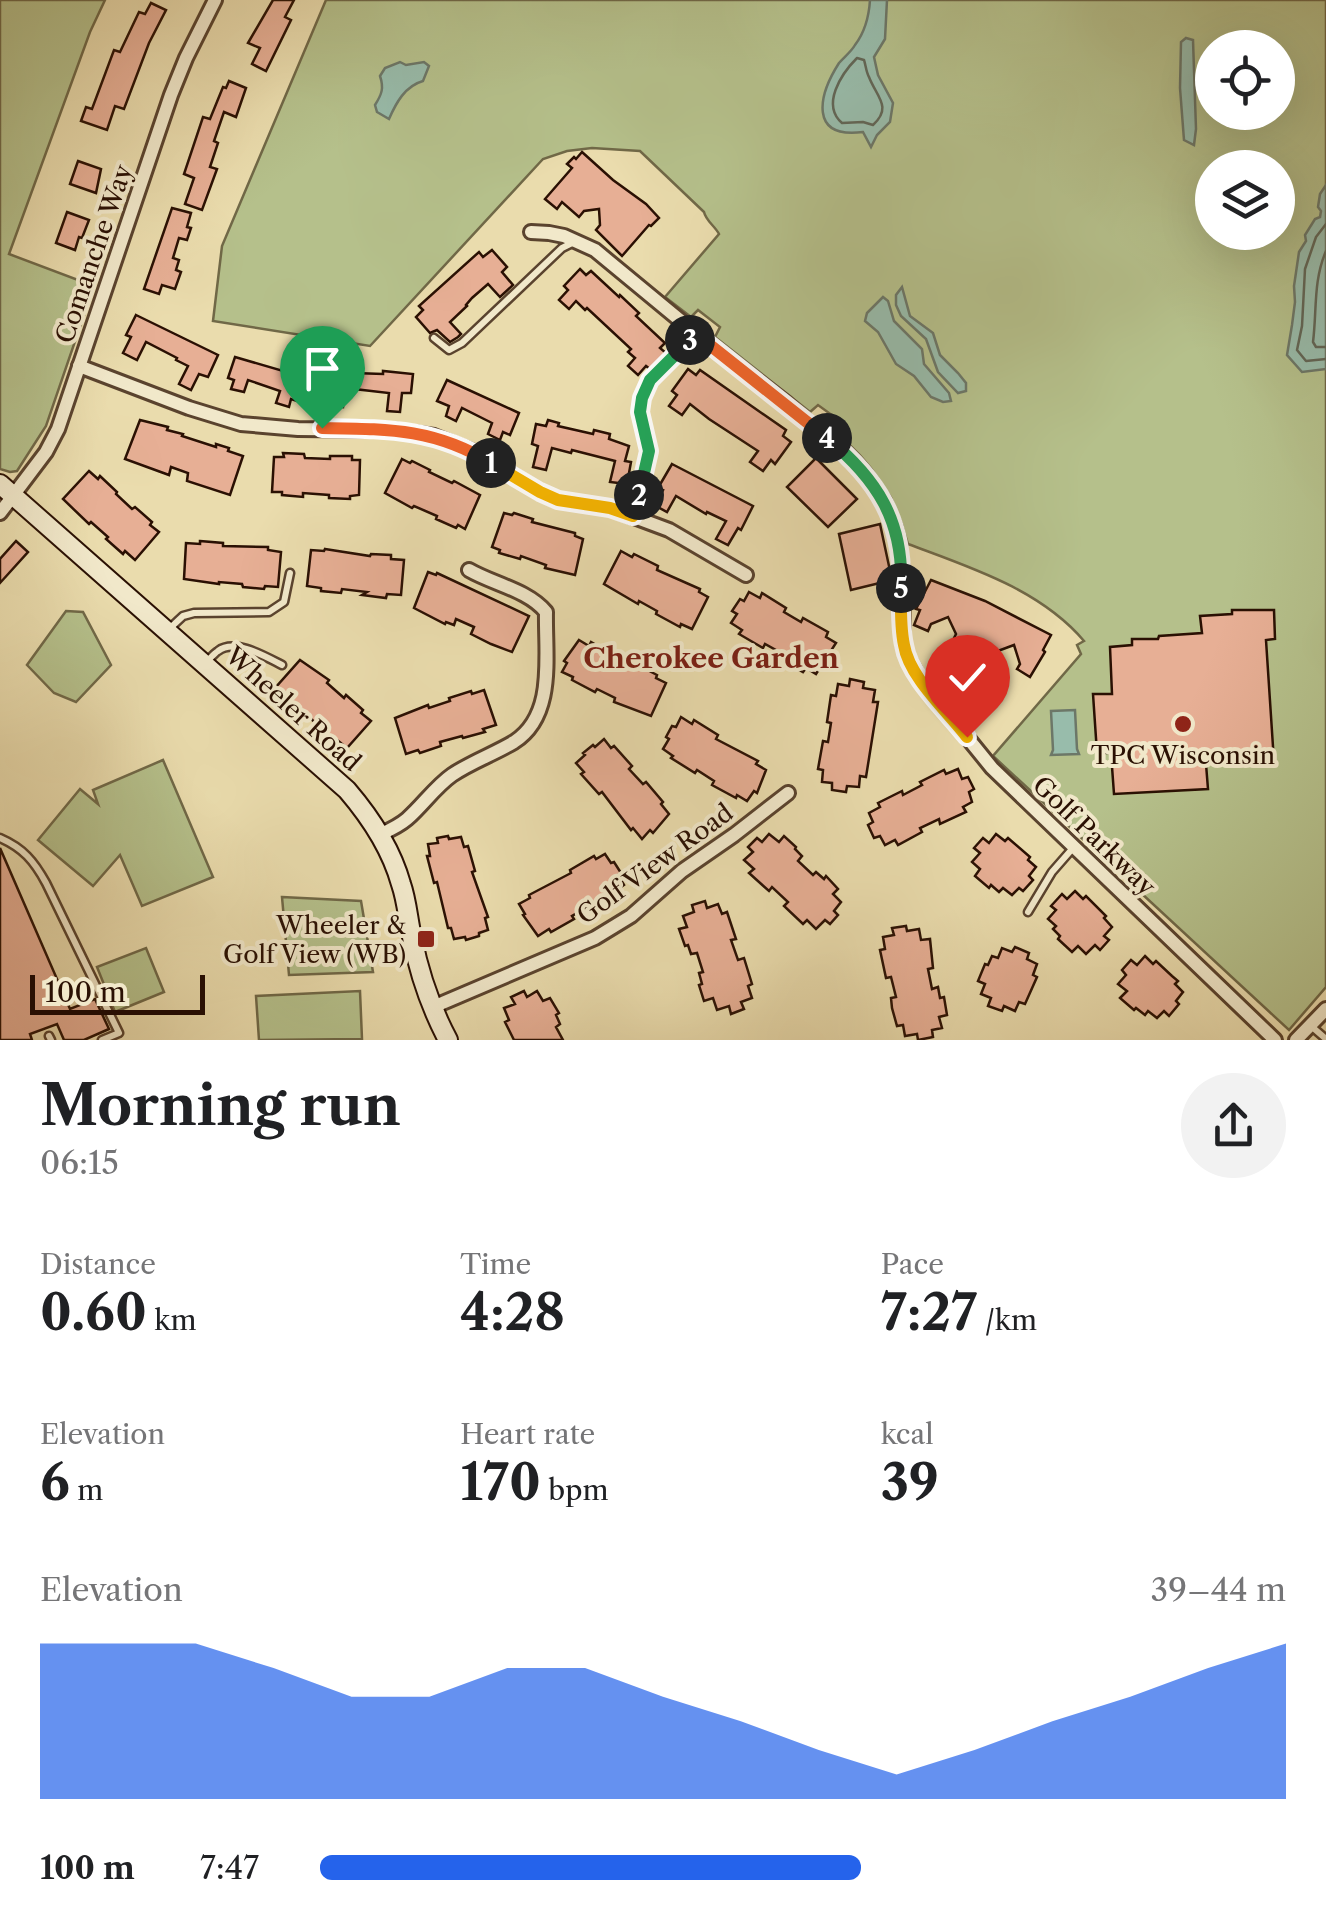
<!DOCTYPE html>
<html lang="en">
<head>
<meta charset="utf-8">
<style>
	:root { --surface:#fff; --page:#f2f2f2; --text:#202124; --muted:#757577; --accent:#2563eb }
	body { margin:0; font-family:"Libre Caslon Text",serif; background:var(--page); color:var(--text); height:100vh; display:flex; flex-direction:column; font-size:38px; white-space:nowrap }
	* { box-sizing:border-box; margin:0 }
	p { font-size:32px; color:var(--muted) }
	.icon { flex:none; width:55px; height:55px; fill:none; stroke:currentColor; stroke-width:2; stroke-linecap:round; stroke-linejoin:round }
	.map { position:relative; height:1040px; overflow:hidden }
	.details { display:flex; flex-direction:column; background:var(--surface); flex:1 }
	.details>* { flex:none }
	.fabs { position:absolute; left:1195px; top:30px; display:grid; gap:20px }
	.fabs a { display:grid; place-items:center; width:100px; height:100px; border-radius:50%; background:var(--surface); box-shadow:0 10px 40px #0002; font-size:50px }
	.scale { position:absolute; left:30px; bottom:25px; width:175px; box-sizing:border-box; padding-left:10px; border:5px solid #2a1003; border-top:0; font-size:28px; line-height:35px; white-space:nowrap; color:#2a1003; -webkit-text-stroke:8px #f1e8ca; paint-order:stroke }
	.pin { position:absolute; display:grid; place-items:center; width:85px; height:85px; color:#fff; margin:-102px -42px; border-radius:50% 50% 50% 0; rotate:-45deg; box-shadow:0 0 10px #0007 }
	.pin .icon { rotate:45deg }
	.km { position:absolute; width:50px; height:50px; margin:-25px; border-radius:50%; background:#222; color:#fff; font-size:28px; line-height:50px; text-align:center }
	.round { display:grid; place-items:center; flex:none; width:105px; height:105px; border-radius:52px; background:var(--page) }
	.head { display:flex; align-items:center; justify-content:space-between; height:170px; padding:0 40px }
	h1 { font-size:55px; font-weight:700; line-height:75px }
	.figures { display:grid; grid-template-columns:repeat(3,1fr); gap:15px; height:170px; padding:10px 40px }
	.figures div { display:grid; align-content:center }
	.figures b { font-size:50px; font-weight:700 }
	.figures small { font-size:28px; font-weight:400 }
	.figures p { font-size:28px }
	.chart { height:280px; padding:20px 40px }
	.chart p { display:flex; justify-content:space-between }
	.chart svg { width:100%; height:180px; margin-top:10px; fill:var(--accent); opacity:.7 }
	ul { padding:0 40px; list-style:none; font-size:32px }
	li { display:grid; grid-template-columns:160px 120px 1fr; align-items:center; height:75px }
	li i { height:25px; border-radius:12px; background:var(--accent) }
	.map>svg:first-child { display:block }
</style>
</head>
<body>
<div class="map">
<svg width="1326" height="1040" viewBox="0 0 1326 1040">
	<rect width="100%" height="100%" fill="#eadcad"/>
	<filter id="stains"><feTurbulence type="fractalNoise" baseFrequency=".002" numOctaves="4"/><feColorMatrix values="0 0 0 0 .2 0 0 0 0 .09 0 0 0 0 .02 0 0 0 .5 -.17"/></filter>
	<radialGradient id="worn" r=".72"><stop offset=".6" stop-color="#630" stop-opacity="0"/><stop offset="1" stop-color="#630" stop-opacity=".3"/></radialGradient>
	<g fill="#b5c08b" stroke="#706847" stroke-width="2.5" fill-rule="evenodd">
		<polygon points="0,0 105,0 90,32 9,254 94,286 46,426 17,471 10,472 0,469"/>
		<path d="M326,0H1326V987L1289,1030L993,756L1081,654L1077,645L1084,641C1040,589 969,567 908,544C894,495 872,462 833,430L840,421L818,405L810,412L715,337L720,327L698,310L691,317L665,297L719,234C715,226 706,221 704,212L640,151L592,148L567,151L543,159L370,346L213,321L222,246ZM1212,48H1278V112H1212ZM1212,168H1278V232H1212Z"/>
		<polygon points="66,611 83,612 111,665 76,702 54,693 27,665"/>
		<polygon points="163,760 213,877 142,906 120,855 93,886 38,840 80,789 98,804 93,790"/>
		<polygon points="282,897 361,901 373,972 289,975"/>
		<polygon points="146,948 164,992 115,1012 97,967"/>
		<polygon points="360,991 362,1039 259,1040 256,996"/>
	</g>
	<g fill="#98bcab" stroke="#6c7768" stroke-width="2.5">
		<path d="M870,0H887L885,39L874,57L878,75L893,103L890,122L877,135L871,147L863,132C809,139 818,96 839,63C844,57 851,52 855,45C865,32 869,16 870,0Z"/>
		<polygon points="1186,38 1193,40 1196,129 1194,145 1184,140 1180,88 1181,42"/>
		<path d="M400,62L406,65L424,62L429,66L423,81C405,86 396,103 389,119L377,112L375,105C382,94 384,88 380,76L385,68Z"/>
		<polygon points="1326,185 1326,369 1302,372 1287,355 1292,325 1295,302 1294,286 1299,252 1306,241 1305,235 1315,219 1320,217 1321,211 1318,207 1320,194"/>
		<polygon points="902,287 910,316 933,333 940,355 958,373 966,383 966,391 958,393 938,372 926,339 901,316 896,305 896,295"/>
		<polygon points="883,297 888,301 894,321 922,349 924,364 949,393 951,401 943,402 931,397 914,376 896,364 878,332 865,321 867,313"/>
		<polygon points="1075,710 1077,749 1079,754 1051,755 1053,750 1051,711"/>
	</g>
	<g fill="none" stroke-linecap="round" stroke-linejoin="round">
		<g stroke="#616657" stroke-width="2.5">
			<path d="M857,58L864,60C866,66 866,72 869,77C876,96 893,107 873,125L863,122L842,123C821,105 841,74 857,58Z"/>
			<polyline points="1326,224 1316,237 1305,269 1302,326 1297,350 1306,361 1326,359"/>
			<path d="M1326,251C1313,281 1317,311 1313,342L1316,347H1326"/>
		</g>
	</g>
	<g fill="#e7af95" stroke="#2a1003" stroke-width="2.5">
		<polygon points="273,0 294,0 285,17 291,20 266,71 252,64 260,48 248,43"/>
		<polygon points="151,3 166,10 149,43 124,109 115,106 107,130 81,121 86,107 92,109 114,50 120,52 139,12 145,14"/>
		<polygon points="229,81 246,88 236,117 224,112 214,141 218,143 210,167 217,169 202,210 185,204 194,178 184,174 203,117 210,119 223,87 226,88"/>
		<polygon points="582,152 613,180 646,204 659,218 651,226 649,225 622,256 596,230 600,225 599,209 584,211 579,217 562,202 557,209 545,199 572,168 567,164 574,157 576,159"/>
		<polygon points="78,161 101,169 96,193 70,184"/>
		<polygon points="172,208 191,213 187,227 191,228 187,240 179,238 173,258 179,260 176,270 181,272 175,289 162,285 159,294 144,289"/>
		<polygon points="67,212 89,220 82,238 79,237 75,250 56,243"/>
		<polygon points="492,250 507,267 502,272 513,285 500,297 488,284 472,298 466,305 467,306 450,322 461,334 458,337 450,342 437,330 430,333 416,317 423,310 419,306 479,252 483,257"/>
		<polygon points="580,269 586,275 591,271 619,297 620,295 639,313 636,316 665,343 660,348 666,353 650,369 646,366 638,375 628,366 635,358 628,352 631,349 587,308 585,310 576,301 569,309 559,300 568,290 564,286"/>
		<polygon points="136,315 218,355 208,377 199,374 191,390 179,384 188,366 176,360 177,358 146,342 137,360 123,353 131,337 126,335"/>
		<polygon points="235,357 304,377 297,401 291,399 289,407 276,403 280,391 248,380 244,392 231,389 234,380 228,378"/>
		<polygon points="326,367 354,369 354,373 383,374 383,371 413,374 411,393 402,393 400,412 387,411 389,393 345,388 343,407 329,405 332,385 323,384"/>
		<polygon points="688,369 696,375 700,370 786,430 783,436 791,442 775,464 771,460 763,471 750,462 758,451 709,419 690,404 682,415 669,406 677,395 672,391"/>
		<polygon points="447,380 519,413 510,435 503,432 500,440 488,434 492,423 462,408 456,421 446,416 449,406 437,401"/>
		<polygon points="140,420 168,427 167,430 183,434 182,436 216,447 216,444 229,448 228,451 243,456 230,495 187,481 188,473 171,467 169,475 125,459"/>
		<polygon points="548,420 559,423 558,426 593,434 594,430 610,434 609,439 629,446 625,461 631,462 627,484 610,482 615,461 572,450 571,453 552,448 546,470 533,467 538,446 532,444 536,424 546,426"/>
		<polygon points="283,453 304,454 305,458 330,459 330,456 352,456 352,460 360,460 359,495 350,496 350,499 329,498 329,495 303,493 303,497 282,495 282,492 272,492 274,457 284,457"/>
		<polygon points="816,458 857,499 828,527 787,487"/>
		<polygon points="402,459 410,463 412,461 430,470 429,472 452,483 454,481 480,495 465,529 458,525 456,528 436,519 437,516 414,506 412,508 385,493"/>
		<polygon points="672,464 753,506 741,530 738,528 728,545 716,539 726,521 707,512 706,514 676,496 667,512 654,505 663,490 658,488"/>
		<polygon points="89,471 98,479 100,476 117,492 116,494 132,509 135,507 152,522 150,525 159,532 135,560 125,551 123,554 106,539 108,537 91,522 89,524 63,499"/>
		<polygon points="504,513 512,515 514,513 533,519 532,522 575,533 575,536 583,539 575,575 545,568 546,565 521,556 520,559 499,553 500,550 492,547"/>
		<polygon points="880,524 892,580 851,590 839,534"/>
		<polygon points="16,541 28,552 0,583 0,559"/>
		<polygon points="200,541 223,543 223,546 268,547 268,550 281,552 278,587 265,586 264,589 243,587 242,584 219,582 219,584 184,579 186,543 200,544"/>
		<polygon points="325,549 370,556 371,554 391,555 391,559 404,560 401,595 387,594 386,598 362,595 367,592 342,589 341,593 321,591 321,588 307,586 311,550 324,551"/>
		<polygon points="621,551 632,557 634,554 658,566 657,570 700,589 699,592 708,597 692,629 681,624 680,627 656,614 657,611 639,601 638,604 604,584"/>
		<polygon points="428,572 436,575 437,573 529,616 512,652 491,644 471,634 474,627 456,619 454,625 446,622 445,624 414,608"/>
		<polygon points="931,580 985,601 1051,635 1043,650 1045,652 1030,677 1017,669 1020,664 1014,645 995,652 993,656 953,640 956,634 948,617 931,624 928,631 914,625 920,610 916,609"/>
		<polygon points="749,592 760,598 762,593 786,608 784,612 801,622 803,618 828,632 826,637 836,643 816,674 806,668 803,672 780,659 783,654 765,644 763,648 739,634 742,630 731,623 737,614 732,611 740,599 744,601"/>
		<polygon points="1232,610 1274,610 1275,639 1266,640 1274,762 1206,764 1208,789 1114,794 1111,753 1097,753 1093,694 1112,694 1110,647 1132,645 1132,639 1158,639 1159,636 1202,633 1200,616 1232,614"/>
		<polygon points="579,640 589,646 591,642 632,666 634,663 657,675 656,678 666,683 651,716 614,702 615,698 597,689 595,692 572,680 573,677 562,672 567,663 564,661"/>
		<polygon points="300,660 329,680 327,683 344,698 346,695 363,710 361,713 371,721 347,748 337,740 335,742 302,710 300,712 283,698 285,695 276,687"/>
		<polygon points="850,679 864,682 863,688 875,690 873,702 878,702 866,777 860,776 859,787 847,786 846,792 832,790 832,783 822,782 823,770 818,769 823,741 828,742 831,723 827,722 831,695 836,696 838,684 849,686"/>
		<polygon points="484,690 496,725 483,729 485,732 463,738 462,736 440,742 441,746 420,753 418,750 406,754 395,718 428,705 429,708 450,701 449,698 471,691 472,694"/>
		<polygon points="681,717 692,724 694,720 718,735 716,739 758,761 756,764 766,770 757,793 754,791 747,801 737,795 736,798 712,785 714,781 697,770 695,773 671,758 673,756 663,749 669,739 666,737 672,726 676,727"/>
		<polygon points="604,739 611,748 614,746 632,766 629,769 643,784 646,782 663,802 661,804 669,814 653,833 650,830 642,839 633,828 631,830 602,792 599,794 581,774 584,772 576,763 585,755 583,753 593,745 595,747"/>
		<polygon points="958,769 962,779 968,777 974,789 969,792 972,802 963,807 966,812 940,824 939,819 920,828 922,832 898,845 895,840 885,845 880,836 874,838 868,825 873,822 869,813 880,807 878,803 902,791 903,795 922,785 920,782 944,770 946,774"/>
		<polygon points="769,834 779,842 784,836 796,847 795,849 802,856 798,861 813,875 816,872 824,879 826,876 838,889 833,894 841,902 834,911 838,915 830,924 825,920 816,929 807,920 803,924 784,906 788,902 772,887 769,891 749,873 754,869 744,860 753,852 748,847 757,838 762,842"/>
		<polygon points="996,834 1005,841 1008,838 1030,857 1028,860 1036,867 1029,876 1033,880 1023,891 1019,888 1012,895 1003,888 999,892 991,885 989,888 975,876 980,869 972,862 980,853 974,848 983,838 989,843"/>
		<polygon points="448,836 449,839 461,837 464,847 468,846 475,871 472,872 488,917 485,918 488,930 479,933 479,936 466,940 465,937 454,939 451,928 448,928 437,882 434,883 427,856 430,856 428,844 438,843 437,838"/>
		<polygon points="0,848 70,1009 95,999 109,1029 84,1040 64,1040 57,1024 30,1034 32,1040 0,1040"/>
		<polygon points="605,854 611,863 614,862 621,873 618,875 624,885 592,907 591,905 572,916 574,919 551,932 549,929 538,936 523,915 525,914 519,904 530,898 529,895 571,873 570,870 594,856 596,859"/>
		<polygon points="1075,891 1083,899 1086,896 1106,916 1104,918 1112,927 1104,936 1109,940 1100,950 1095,945 1086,954 1078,946 1072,952 1058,939 1060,936 1053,929 1056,926 1048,919 1056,910 1051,906 1062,894 1067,899"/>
		<polygon points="705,901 707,908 718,904 722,914 727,912 736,939 731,940 738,960 744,958 752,984 748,986 752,998 741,1002 744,1009 731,1014 729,1006 717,1010 713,998 704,1001 699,985 702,984 699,973 703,972 697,953 691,954 688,945 685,946 679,929 687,927 683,916 694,912 692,905"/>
		<polygon points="906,926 907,931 919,929 921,940 930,939 933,968 928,969 932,989 938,987 940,998 944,997 947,1015 939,1017 942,1028 932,1030 933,1037 918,1040 917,1034 905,1036 903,1025 897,1026 892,1008 891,998 896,997 891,977 886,978 880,950 885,949 883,937 894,935 892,928"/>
		<polygon points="1015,947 1029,953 1027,959 1037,964 1033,975 1037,977 1025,1004 1019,1002 1015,1011 1004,1006 1002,1011 988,1006 991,998 981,994 985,984 978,981 985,964 988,965 992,956 998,958 1002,948 1012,952"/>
		<polygon points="1145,956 1153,964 1156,961 1172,976 1178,981 1175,984 1183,992 1176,1001 1179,1004 1169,1016 1164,1011 1157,1018 1148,1011 1145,1015 1136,1008 1134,1010 1120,998 1127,991 1118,984 1126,975 1122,970 1131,960 1137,965"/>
		<polygon points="524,991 527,997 537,991 543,1001 550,998 559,1013 556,1015 560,1024 556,1027 563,1040 514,1040 505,1022 509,1020 504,1008 515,1004 511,997"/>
	</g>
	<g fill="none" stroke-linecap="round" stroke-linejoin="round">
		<g stroke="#5a432e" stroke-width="11">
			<g id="lane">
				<polyline points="434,338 449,350 462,343 562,248 572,243"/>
				<polyline points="633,515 649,451 640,412 642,399 650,379 696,334"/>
				<polyline points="168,630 183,616 194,613 269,612 284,602 290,573"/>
				<path d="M206,663C206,662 217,651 218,651C235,638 266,657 282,665"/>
				<path d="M0,838C23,848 34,861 46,883L119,1033L102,1040"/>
				<polyline points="1028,912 1052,872 1073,848"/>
				<polyline points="1311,1026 1326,1039"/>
				<polyline points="49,1036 51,1040"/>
			</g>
		</g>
		<g stroke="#5a432e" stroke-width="18">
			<g id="street">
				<polyline points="531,232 549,233 564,236 595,250 710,345 786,403 860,468 884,501 895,528 902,569 903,643 907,656 919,678 992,768 1275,1040"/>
				<polyline points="79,366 189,408 241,424 298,429 391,430 434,436 474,452 540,492 557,500 610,508 669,530 746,575"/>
				<polyline points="0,513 46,452 58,429 171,95 186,58 215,0"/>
				<path d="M381,834C390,830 400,825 407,819C423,805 435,787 452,775C471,762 494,754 514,742C556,715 545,656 546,612C528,590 493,584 469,570"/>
				<polyline points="433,1007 595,938 631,916 682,871 734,835 788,793"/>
				<polyline points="1296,1040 1326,1009"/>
			</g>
		</g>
		<g stroke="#2a1003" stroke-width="22">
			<path id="secondary" d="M0,484L347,790C371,818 391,848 401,884C407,901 408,920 412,937C419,973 431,1008 448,1040"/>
		</g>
		<use href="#lane" stroke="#f1e8ca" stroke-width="6"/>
		<use href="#street" stroke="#f1e8ca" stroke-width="12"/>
		<use href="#secondary" stroke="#f1e8ca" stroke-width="18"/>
	</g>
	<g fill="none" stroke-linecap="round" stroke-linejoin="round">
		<g stroke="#fff" stroke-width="20">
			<path id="split-1" d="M322,428C387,429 434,428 491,463"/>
		</g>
		<g stroke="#fff" stroke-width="20">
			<polyline id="split-2" points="491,463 540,492 558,500 610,508 633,516 639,495"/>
		</g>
		<g stroke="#fff" stroke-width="20">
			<polyline id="split-3" points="639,495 649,451 640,412 642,398 650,380 690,340"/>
		</g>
		<g stroke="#fff" stroke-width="20">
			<polyline id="split-4" points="690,340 696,334 827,438"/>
		</g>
		<g stroke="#fff" stroke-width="20">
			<path id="split-5" d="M827,438C877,479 904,521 901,588"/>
		</g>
		<g stroke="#fff" stroke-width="20">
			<path id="split-6" d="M901,588C901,606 900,627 904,645C909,677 947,711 967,737"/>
		</g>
		<use href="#split-1" stroke="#f0652b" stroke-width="12"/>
		<use href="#split-2" stroke="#f5b400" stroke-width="12"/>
		<use href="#split-3" stroke="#22a559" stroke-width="12"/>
		<use href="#split-4" stroke="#f0652b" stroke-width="12"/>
		<use href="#split-5" stroke="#22a559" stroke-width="12"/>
		<use href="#split-6" stroke="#f5b400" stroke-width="12"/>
	</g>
	<g fill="#8f2418" stroke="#f1e8ca" stroke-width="4">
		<circle cx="1183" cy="724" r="10"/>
		<rect x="416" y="929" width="20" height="20" rx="5"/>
	</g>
	<g text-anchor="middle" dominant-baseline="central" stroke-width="8" stroke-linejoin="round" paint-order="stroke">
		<g font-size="25" fill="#2a1003" stroke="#f1e8ca">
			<text transform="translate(94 254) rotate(-71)">Comanche Way</text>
			<text transform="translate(293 709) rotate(42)">Wheeler Road</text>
			<text transform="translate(1094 836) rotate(44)">Golf Parkway</text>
			<text transform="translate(655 864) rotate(-36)">Golf View Road</text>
		</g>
		<g font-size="25" fill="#2a1003" stroke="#f1e8ca">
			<text x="1183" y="755">TPC Wisconsin</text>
			<text x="406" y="925" text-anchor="end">Wheeler &amp;<tspan x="406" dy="29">Golf View (WB)</tspan></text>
		</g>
		<g font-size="28" font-weight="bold" fill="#7a1f14" stroke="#f1e8ca">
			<text x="711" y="658">Cherokee Garden</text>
		</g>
	</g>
	<rect width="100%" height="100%" filter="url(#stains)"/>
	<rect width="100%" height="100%" fill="url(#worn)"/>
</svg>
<div class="fabs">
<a><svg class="icon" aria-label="locate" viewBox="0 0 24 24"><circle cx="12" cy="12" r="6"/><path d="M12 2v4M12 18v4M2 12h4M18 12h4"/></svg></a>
<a><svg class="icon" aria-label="layers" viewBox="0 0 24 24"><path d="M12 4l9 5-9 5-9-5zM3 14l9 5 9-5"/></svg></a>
</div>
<div class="scale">100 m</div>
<div class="pin" style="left:322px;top:428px;background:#1e9e55"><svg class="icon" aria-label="arrive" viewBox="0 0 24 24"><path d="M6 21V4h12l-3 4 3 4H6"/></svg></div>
<div class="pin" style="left:967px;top:737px;background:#d93025"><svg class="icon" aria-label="check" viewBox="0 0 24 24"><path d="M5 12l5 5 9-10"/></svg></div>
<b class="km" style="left:491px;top:463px">1</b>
<b class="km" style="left:639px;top:495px">2</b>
<b class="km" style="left:690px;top:340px">3</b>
<b class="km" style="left:827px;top:438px">4</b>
<b class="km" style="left:901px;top:588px">5</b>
</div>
<section class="details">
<div class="head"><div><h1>Morning run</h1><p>06:15</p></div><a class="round"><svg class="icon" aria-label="share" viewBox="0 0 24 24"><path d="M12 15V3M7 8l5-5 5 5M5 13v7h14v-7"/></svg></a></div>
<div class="figures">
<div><p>Distance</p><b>0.60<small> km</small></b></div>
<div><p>Time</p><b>4:28</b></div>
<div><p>Pace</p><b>7:27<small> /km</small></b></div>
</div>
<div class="figures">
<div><p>Elevation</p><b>6<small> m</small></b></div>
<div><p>Heart rate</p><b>170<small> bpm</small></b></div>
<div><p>kcal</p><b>39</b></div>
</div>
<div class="chart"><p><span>Elevation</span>39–44 m</p>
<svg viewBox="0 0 160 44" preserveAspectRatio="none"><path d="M0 44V6L10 6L20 6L30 12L40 19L50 19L60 12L70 12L80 19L90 25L100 32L110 38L120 32L130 25L140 19L150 12L160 6V44z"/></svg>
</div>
<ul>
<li><b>100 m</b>7:47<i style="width:56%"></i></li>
</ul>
</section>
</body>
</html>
